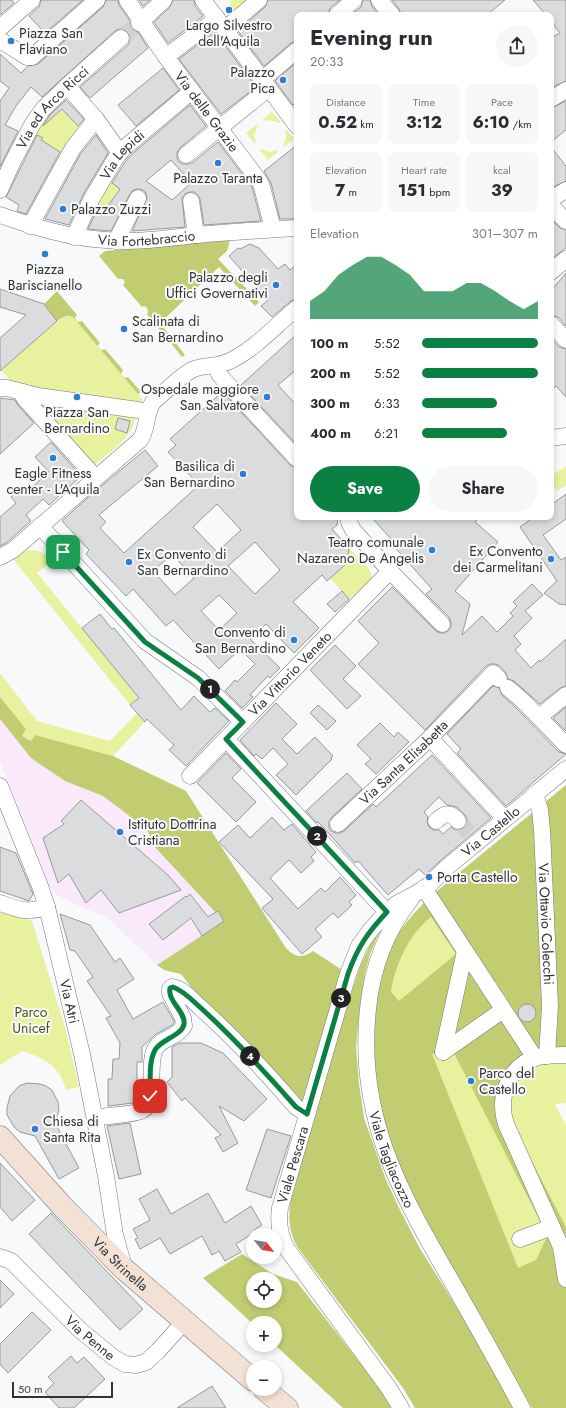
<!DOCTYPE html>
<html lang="en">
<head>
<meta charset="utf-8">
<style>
	:root { --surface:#fff; --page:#f7f7f7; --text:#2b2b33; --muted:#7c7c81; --accent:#0b8043 }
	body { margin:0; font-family:Jost,sans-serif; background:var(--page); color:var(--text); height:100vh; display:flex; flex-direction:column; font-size:15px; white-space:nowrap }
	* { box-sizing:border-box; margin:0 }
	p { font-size:13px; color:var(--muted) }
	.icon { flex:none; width:22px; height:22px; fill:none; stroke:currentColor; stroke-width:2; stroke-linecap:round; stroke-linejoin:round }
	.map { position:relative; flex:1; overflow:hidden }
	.drawer { position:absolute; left:294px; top:12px; width:260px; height:508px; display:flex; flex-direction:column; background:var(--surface); border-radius:8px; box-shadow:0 2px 6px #0003 }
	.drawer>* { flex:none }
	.needle { width:26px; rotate:120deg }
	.buttons { position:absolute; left:246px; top:1228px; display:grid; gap:8px }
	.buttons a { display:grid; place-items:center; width:36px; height:36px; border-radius:50%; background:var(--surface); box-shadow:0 2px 6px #0003; font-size:20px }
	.scale { position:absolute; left:12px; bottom:10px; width:101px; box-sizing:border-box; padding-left:4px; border:2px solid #323333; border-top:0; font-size:11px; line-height:14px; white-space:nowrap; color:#323333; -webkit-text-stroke:3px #f8f9fa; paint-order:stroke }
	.pin { position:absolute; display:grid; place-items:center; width:34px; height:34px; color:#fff; margin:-17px; border-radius:8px; box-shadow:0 2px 6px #0006 }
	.km { position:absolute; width:20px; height:20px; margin:-10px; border-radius:50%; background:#222; color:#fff; font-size:11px; line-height:20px; text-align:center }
	.round { display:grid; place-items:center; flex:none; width:42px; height:42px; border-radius:21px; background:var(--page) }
	.headline { display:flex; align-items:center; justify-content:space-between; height:68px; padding:0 16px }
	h1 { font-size:22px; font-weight:700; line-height:30px }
	.stats { display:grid; grid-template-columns:repeat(3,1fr); gap:6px; height:68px; padding:4px 16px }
	.stats div { display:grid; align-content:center; border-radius:8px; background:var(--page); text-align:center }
	.stats b { font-size:17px; font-weight:700 }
	.stats small { font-size:11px; font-weight:400 }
	.stats p { font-size:11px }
	.chart { height:112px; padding:8px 16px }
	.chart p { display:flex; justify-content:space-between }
	.chart svg { width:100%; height:72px; margin-top:4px; fill:var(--accent); opacity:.7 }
	.primary-button { display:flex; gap:8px; margin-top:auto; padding:8px 16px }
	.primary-button a { flex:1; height:46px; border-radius:24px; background:var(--accent); color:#fff; font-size:16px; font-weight:700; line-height:46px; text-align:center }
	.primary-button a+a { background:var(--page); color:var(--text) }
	ul { padding:0 16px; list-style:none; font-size:13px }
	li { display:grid; grid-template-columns:64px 48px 1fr; align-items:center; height:30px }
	li i { height:10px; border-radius:5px; background:var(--accent) }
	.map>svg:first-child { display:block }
</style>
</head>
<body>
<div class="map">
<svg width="566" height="1408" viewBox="0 0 566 1408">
	<rect width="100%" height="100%" fill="#f8f9fa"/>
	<polygon fill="#f9e9fb" points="0,703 26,729 22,736 113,756 186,791 255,901 157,965 107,917 74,904 58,896 50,887 0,761"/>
	<g fill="#e7f19e" fill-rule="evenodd">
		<polygon points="232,0 249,0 231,18 226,12 229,7"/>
		<polygon points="62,109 81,129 63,154 56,149 52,156 45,152 49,145 41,140 42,138 32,132 47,111 52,117"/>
		<polygon points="272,112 281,122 279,123 270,120 264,121 262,120"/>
		<polygon points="256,125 258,126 254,135 256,142 254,143 246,133"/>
		<path d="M286,129L294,139L284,147L283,146C286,141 287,136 285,130Z"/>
		<polygon points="261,149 270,152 277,150 278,152 268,160 260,150"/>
		<polygon points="107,179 132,198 125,210 112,201 103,213 92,206"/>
		<polygon points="65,315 69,315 74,318 143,400 135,407 14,385 1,370"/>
		<path d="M28,397L136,414C134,438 108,453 92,467ZM118,418L130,422L127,433L115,429Z"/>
		<polygon points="566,466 566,485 557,491 551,482 551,476"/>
		<polygon points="349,548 370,570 372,576 368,582 349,599 325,573 336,573 347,564"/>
		<path d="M28,550C39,550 45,553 53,560L37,573L139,698L130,705L13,559L21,553Z"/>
		<polygon points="0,673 37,721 110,741 137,713 145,722 113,756 35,735 32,741 22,736 26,729 0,697"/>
		<polygon points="566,785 566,1103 556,1104 555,1105 566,1125 566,1408 532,1408 513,1374 374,1025 408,921 422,904 437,891"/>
		<path d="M0,912L32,921L65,1027L79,1087L66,1090C64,1085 63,1079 60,1075C52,1062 36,1055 22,1051L0,1065Z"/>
	</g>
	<g fill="#c2cc71" fill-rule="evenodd">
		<polygon points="230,240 227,251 218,259 259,302 255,306 219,267 160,323 185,355 182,357 170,342 172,340 170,336 168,335 165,336 147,314 148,311 147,308 144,306 142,307 123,285 125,283 123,279 118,279 99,256 105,251"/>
		<path d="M57,291L77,315L75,317L76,320L78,322L82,321L100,343L98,345L99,349L103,350L105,349L123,370L121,374L124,378L128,377L141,392L138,394L73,317C66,314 63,317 57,321L44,304Z"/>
		<path d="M0,697L26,729L22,736L31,741L35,735L113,756L186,791L286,948C295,957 302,959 313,951L342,970L303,1106L202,1001L181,974L164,970L157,965L224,921L218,911L215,912L154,846L147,829L103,796L65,781L31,758L0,719Z"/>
		<path d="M566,785V1061L539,1063L521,1074L508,1100L515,1129L566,1227V1408H532C510,1368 487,1329 464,1290C424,1221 380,1147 373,1065C371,1045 374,1024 376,1005C378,988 379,970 386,955C397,930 417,909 437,891ZM431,917L456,954L399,1001L391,992C395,965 409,934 431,917ZM453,1051L540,1221L546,1239L536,1260L518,1268L432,1054Z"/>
		<path d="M382,926L370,954L365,973L360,1006L356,1047L359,1084L364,1118L386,1180L400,1210L419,1247L474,1335L514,1408H415L403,1388L298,1248C287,1228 288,1214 292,1193L349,999L361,964L370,945Z"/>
		<path d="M242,1254L273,1274L297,1282L371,1377L393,1408H343L275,1345V1323H253V1324L203,1278ZM253,1279H275V1301H253Z"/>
	</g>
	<g fill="#dbdcde" stroke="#98999b" fill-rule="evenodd">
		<polygon points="0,0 12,0 14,3 0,15"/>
		<polygon points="41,0 83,0 45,33 29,16 39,7"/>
		<polygon points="106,0 118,0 119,5 130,21 130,25 132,29 138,32 148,48 90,98 80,87 128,45 130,41 130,36 128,32 124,29 119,29 115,31 42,97 31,87 16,106 5,125 18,131 0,167 0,101 9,88 0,81 0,54 21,73 28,66 38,64 103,7"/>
		<polygon points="139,0 150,0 143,6"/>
		<polygon points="173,0 194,0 195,6 203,16 168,43 154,22 170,7"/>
		<polygon points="268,0 340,0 330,8 328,15 297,15 297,41 291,43 264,66 238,31 265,7"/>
		<polygon points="363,0 370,0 372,6 379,15 351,15 361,7"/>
		<polygon points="392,0 505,0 487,15 407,15 404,12 401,14 399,9"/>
		<polygon points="533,0 566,0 566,81 551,88 551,38 560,33 551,21 551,15 546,15"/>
		<polygon points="215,32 256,87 221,114 179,59"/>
		<polygon points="297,62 297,101 293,105 275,81"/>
		<polygon points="163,68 179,90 136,126 118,105"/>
		<polygon points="66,100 84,119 78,126 62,109 43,126 50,115"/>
		<polygon points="566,101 566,130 551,142 551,108"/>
		<path d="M190,105L206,126L180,148L177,152V157L178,161L183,164H188L192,163L218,142L252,187L261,221L204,225L200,199L198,195L194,192H190L185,194L182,198L185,227L132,231L147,198L146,193L143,190L138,189L133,190L130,194L111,231L88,229L95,214L101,216L120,189L112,183L125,162L130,156ZM171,160L189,180L186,182L189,185L172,200L146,181Z"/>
		<polygon points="37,135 43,138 41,140 60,152 26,214 17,211 19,205 6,197"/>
		<polygon points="96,135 108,153 84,193 69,225 45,219 81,153"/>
		<polygon points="297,145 297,219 280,219 271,183 264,171"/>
		<polygon points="551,147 566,166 566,181 551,188"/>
		<polygon points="551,219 560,228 566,230 566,248 551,259"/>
		<polygon points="250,244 259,248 278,269 285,264 290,270 297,264 297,299 291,301 272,317 261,306 268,300 229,256 238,248 240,249"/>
		<polygon points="566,273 566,326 558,317 551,315 551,291"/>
		<polygon points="0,289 44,304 57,321 0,371 0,338 26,315 0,307"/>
		<polygon points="297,334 297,369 278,385 297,406 297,445 241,385"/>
		<polygon points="551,338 559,347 566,349 566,397 556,386 551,391"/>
		<path d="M221,393L226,398L227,397L290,465L297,468V517H338L337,525L332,529L349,548L347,563L327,581L322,575L293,602L319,628L294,653L266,624L250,639L280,668L270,678L268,676L250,695L253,697L242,708L225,691L235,680L237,682L255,664L240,649L219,669L173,620L166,626L133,589L126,596L86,554L89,550L62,521L93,493L145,450L158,466L99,515L106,522L100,528L124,553L199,485L168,452L176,445L170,439ZM217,504L241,530L217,552L193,527ZM255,542L280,570L255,594L228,566ZM172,554L194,578L175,595L153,571ZM219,595L237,613L219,630L201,611Z"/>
		<polygon points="0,398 15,400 17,404 34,423 0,454"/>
		<polygon points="118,418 130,421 127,433 115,429"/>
		<polygon points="51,442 79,474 79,478 49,505 43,499 26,515 31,521 6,543 0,546 0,517 16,503 11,497 19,490 23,495 49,472 35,457"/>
		<polygon points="566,494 566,519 543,535 561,560 566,557 566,605 559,604 544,593 557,581 520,527 534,517 551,517 551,505"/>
		<polygon points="371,517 480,517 475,522 498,542 455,591 470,604 462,635 482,616 497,632 513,616 510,613 517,606 513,602 532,584 543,595 525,611 532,618 514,636 521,644 515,650 531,668 539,660 540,662 566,639 566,686 560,688 540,704 514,681 508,679 506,673 500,666 495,664 490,664 486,666 425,730 358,664 379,643 358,621 392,587 436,631 440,633 444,633 448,631 451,627 451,622 449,617 426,594 432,589 391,543 393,541"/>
		<polygon points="342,591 349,599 335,612 327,604"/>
		<polygon points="100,614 112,629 114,628 181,710 194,696 210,712 215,708 229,721 186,766 169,750 174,745 147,719 145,722 130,705 139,698 82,628"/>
		<polygon points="335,645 356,666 343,679 361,696 347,709 310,670"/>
		<polygon points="493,686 499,688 502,695 516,708 559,752 566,754 506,806 457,753 461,749 447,734"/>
		<polygon points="276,703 297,724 282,739 297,754 315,737 333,756 331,758 332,759 296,795 276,775 288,764 273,748 262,759 256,754 254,756 240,740"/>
		<polygon points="318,705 336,721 327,730 310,713"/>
		<polygon points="566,707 566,731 553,718"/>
		<polygon points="380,723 394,737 398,732 409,742 376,774 365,764 371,759 357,745"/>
		<polygon points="226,753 241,769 232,778 256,802 236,822 197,783"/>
		<path d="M432,755L491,818L440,861L425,875L419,869L388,895L358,861L355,863L323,827L318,822L317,823L306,811L347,773L362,789L332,817L329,821V827L331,831L336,833H341L344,831L373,804L376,807ZM439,797L447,805L457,807L465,815L467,819V824L464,828L460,830H455L451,827L443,834L439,830H433L429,827L427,822L428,817L424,812Z"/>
		<polygon points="81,800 168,875 181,890 119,913 101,890 86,903 69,874 58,883 43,838 64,824 61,821"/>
		<polygon points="272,817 284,830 292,824 316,852 311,857 314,861 301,873 289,860 270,878 298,909 321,888 325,892 340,877 356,895 349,902 352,905 338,918 333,913 315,929 322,937 302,954 262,908 273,899 219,842 238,825 250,838"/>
		<polygon points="0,847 16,853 33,894 29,901 0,891"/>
		<polygon points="190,894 208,917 218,911 224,921 202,936 191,918 163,940 149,924 186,896 187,897"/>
		<polygon points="60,914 90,925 115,962 120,958 134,979 117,990 133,1019 163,1002 174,1021 174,1023 172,1025 156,1034 142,1047 142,1062 137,1062 137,1090 134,1090 133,1103 108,1106 108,1079 112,1079 113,1059 119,1059 120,1043 106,1018 111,1016 87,981 93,977 75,951 70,950"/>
		<circle cx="527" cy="1013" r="9"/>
		<polygon points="179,1043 201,1043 223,1053 267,1099 244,1121 219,1106 238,1143 223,1152 215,1138 221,1135 185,1098 182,1101 167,1082 172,1077 172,1047"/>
		<polygon points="27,1083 40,1084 46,1086 52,1090 58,1102 59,1110 55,1123 79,1168 59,1179 35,1136 20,1132 14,1127 7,1115 7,1108 10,1096 19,1086"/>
		<polygon points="130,1123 141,1174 119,1179 107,1126"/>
		<polygon points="267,1129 291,1136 271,1198 246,1190"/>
		<polygon points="0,1163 35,1200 12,1221 0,1207"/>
		<polygon points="157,1189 171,1214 208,1193 225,1223 251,1206 262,1225 254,1230 255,1232 236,1244 241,1252 225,1261 219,1251 212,1255 202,1236 170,1254 160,1238 140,1249 135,1239 138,1238 133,1229 150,1220 139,1199"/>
		<polygon points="51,1213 143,1309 120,1330 29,1234"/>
		<polygon points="0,1280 14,1294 0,1308"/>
		<polygon points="32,1312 51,1330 8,1373 0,1364 0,1344"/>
		<polygon points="71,1356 77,1363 84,1357 105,1379 74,1408 59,1408 45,1392 54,1383 48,1377"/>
		<polygon points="212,1386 226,1408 177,1408"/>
	</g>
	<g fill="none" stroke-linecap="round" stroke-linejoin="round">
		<g stroke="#d0d1d2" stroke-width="16" stroke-dasharray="16 8" stroke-linecap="butt">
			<polyline points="121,38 139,23"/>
			<polyline points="458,821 472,836"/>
		</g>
		<g stroke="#77787a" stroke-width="17">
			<g id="street">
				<path id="s1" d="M127,0L166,57L260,182L262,187L273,229"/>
				<polyline points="203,0 297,126"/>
				<polyline points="379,0 392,15"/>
				<polyline points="337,15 354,0"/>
				<polyline points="139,23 164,0"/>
				<polyline points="0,28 32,0"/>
				<polyline points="225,29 259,0"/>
				<polyline points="0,40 27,57 32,57 97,0"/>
				<polyline points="166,57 217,18"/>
				<polyline points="263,79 297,50"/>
				<polyline points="67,86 96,119 120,153"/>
				<polyline points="551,99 566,90"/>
				<polyline points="186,155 269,88"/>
				<path id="s2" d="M0,190L12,163L32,125L43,109L67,86L121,38"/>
				<polyline points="551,199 566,190"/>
				<polyline points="191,201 196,235"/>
				<polyline points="551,206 566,221"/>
				<path id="s3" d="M0,215C35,227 69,238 106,240C137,243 166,238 197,235C230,232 264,230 297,228"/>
				<polyline points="30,226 73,148 96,119"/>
				<path id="s4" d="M74,237L92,198L117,156L123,149L192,91"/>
				<polyline points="116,241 138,198"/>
				<polyline points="551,272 566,259"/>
				<polyline points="551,324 566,340"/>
				<polyline points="217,366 219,374 223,379 297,459"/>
				<polyline points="0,388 7,388 38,396 138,410 148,412"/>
				<polyline points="23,392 24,398 96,478"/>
				<polyline points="551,438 566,436"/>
				<polyline points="349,517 349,522 353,530 390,571 442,624"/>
				<polyline points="40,526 145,641 198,678 243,722"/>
				<path d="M0,557L13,550L140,440C148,429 145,414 153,402C163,394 183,373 194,369C207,364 217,368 232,360C257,347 276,325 297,308"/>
				<polyline points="508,688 523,701 566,745"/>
				<polyline points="539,717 566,695"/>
				<polyline points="430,738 505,819"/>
				<polyline points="226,739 387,912 393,921"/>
				<path id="s5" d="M190,776L390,571"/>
				<path id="s6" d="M0,786L40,886L47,907L82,1054L106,1176L115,1235L124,1267"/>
				<path id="s7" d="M535,794L540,810L542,830L550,1006L547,1056"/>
				<path d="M436,821C445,813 450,811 458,821"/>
				<path id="s8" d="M338,824L430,738L493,673L499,679"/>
				<polyline points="424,888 535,1058"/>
				<path id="s9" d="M411,899C385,932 372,968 368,1009C356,1120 403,1197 456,1289C478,1328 501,1368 522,1408"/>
				<path d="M0,903C19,910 26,913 47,907"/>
				<polyline points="443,1052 465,951"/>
				<polyline points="443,1052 503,1010"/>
				<path d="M566,1055C557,1055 547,1055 538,1057C509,1065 497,1097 506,1124L561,1247L566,1279"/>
				<path d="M95,1118C107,1115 132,1115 141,1111C158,1104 147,1065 155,1049C161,1038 178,1037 184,1026L183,1018L170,993V989L172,987C184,989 193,1001 202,1009C235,1039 266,1072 296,1107L307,1114"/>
				<polyline points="520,1239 552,1227"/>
				<path id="s10" d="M0,1257L11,1261L80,1330L113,1357L125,1364L136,1365L146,1362L158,1351L184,1322"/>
				<path id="s11" d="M401,1408L388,1387L287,1249C280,1237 278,1222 280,1208L348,974L359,946L369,932L382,917L396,904L415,894L428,886L446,868L566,769"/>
			</g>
		</g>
		<g stroke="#77787a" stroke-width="23">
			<g id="secondary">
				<path id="s12" d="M0,1137L62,1206L124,1269L253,1380"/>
				<polyline points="264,1389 287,1408"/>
			</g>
		</g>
		<use href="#street" stroke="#fff" stroke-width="16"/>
		<use href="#secondary" stroke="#f2e1d4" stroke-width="22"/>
	</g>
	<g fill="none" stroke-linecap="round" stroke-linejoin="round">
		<g stroke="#fff" stroke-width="8">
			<path id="route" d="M63,552L145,642L198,678L243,722L226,739L387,912C368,932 357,948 348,974L307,1114L296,1107C266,1073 236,1040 202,1009C193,1001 184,991 173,987L170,988C167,1001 186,1012 184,1024C183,1035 160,1040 155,1050C148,1063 151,1082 150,1096"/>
		</g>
		<use href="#route" stroke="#0b8043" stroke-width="5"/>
	</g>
	<g fill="#2f7ece" stroke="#f8f9fa" stroke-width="1.5">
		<circle cx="229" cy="10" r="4"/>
		<circle cx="11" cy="41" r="4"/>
		<circle cx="283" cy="80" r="4"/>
		<circle cx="218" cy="163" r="4"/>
		<circle cx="63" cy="209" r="4"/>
		<circle cx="45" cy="254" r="4"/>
		<circle cx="276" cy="285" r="4"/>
		<circle cx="124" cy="329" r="4"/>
		<circle cx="77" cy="397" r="4"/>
		<circle cx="267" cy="397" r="4"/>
		<circle cx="53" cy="458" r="4"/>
		<circle cx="243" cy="474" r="4"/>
		<circle cx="432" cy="550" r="4"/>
		<circle cx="551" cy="559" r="4"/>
		<circle cx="129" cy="562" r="4"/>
		<circle cx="294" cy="640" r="4"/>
		<circle cx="120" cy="832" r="4"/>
		<circle cx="429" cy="877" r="4"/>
		<circle cx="471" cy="1081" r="4"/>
		<circle cx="35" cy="1129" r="4"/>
	</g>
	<g text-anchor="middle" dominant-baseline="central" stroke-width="4" stroke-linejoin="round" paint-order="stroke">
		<g font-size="14" fill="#323333" stroke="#f8f9fa" text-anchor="start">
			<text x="229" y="25" text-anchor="middle">Largo Silvestro<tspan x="229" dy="16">dell'Aquila</tspan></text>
			<text x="19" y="33">Piazza San<tspan x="19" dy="16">Flaviano</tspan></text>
			<text x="275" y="72" text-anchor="end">Palazzo<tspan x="275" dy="16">Pica</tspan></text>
			<text x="218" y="178" text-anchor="middle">Palazzo Taranta</text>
			<text x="71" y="209">Palazzo Zuzzi</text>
			<text x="45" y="269" text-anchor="middle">Piazza<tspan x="45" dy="16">Bariscianello</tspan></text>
			<text x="268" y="277" text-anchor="end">Palazzo degli<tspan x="268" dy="16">Uffici Governativi</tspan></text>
			<text x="132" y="321">Scalinata di<tspan x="132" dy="16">San Bernardino</tspan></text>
			<text x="259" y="389" text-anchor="end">Ospedale maggiore<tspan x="259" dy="16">San Salvatore</tspan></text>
			<text x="77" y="412" text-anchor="middle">Piazza San<tspan x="77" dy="16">Bernardino</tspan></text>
			<text x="235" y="466" text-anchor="end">Basilica di<tspan x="235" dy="16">San Bernardino</tspan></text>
			<text x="53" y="473" text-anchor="middle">Eagle Fitness<tspan x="53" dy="16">center - L'Aquila</tspan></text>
			<text x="424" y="542" text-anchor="end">Teatro comunale<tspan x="424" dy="16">Nazareno De Angelis</tspan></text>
			<text x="543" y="551" text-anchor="end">Ex Convento<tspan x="543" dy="16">dei Carmelitani</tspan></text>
			<text x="137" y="554">Ex Convento di<tspan x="137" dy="16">San Bernardino</tspan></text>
			<text x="286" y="632" text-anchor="end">Convento di<tspan x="286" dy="16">San Bernardino</tspan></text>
			<text x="128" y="824">Istituto Dottrina<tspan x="128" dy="16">Cristiana</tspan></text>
			<text x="437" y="877">Porta Castello</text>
			<text x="479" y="1073">Parco del<tspan x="479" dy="16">Castello</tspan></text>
			<text x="43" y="1121">Chiesa di<tspan x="43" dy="16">Santa Rita</tspan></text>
		</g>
		<g font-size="14" fill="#323333" stroke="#f8f9fa">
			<text stroke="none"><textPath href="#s2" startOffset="99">Via ed Arco Ricci</textPath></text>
			<text stroke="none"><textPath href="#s1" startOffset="137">Via delle Grazie</textPath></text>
			<text stroke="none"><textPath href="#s4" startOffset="96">Via Lepidi</textPath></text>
			<text stroke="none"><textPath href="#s3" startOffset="150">Via Fortebraccio</textPath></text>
			<text stroke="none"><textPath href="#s5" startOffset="143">Via Vittorio Veneto</textPath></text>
			<text stroke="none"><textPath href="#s8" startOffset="90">Via Santa Elisabetta</textPath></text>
			<text stroke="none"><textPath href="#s11" startOffset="688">Via Castello</textPath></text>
			<text stroke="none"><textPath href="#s7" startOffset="131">Via Ottavio Colecchi</textPath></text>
			<text stroke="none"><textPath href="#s6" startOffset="227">Via Atri</textPath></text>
			<text stroke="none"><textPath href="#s9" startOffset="274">Viale Tagliacozzo</textPath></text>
			<text stroke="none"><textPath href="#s11" startOffset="283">Viale Pescara</textPath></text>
			<text stroke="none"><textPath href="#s12" startOffset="175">Via Strinella</textPath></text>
			<text stroke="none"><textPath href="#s10" startOffset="122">Via Penne</textPath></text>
		</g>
		<g font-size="14" fill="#525715" stroke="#f8f9fa">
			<text x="31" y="1012">Parco<tspan x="31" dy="16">Unicef</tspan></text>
		</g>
	</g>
</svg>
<div class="buttons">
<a><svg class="needle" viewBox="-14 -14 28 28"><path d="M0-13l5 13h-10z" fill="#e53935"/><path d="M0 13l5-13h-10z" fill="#7c7c81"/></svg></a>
<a><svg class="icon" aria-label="locate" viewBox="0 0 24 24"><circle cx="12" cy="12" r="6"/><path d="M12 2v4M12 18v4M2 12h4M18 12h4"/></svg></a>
<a>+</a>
<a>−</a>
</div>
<div class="scale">50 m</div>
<div class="pin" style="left:63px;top:552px;background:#1e9e55"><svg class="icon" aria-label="arrive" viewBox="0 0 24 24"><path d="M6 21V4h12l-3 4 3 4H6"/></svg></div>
<div class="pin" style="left:150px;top:1096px;background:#d93025"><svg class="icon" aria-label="check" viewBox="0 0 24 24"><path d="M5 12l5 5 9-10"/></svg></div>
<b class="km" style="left:210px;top:689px">1</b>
<b class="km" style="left:317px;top:836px">2</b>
<b class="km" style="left:341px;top:998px">3</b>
<b class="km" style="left:250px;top:1056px">4</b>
<section class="drawer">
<div class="headline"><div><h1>Evening run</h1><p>20:33</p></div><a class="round"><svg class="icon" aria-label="share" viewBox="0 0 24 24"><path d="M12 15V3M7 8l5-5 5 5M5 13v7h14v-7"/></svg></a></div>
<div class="stats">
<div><p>Distance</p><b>0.52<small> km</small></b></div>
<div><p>Time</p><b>3:12</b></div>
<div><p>Pace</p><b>6:10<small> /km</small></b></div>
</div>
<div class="stats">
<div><p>Elevation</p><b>7<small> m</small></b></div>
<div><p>Heart rate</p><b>151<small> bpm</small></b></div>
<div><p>kcal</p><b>39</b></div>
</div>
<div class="chart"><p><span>Elevation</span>301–307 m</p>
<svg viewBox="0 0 160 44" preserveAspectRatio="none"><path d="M0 44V33L10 27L20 17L30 11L40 6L50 6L60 11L70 17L80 27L90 27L100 27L110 22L120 22L130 27L140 33L150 38L160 33V44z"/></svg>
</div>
<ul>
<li><b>100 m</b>5:52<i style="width:100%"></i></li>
<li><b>200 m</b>5:52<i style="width:100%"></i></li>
<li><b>300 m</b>6:33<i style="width:65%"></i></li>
<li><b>400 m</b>6:21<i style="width:73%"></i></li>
</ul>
<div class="primary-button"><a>Save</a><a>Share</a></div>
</section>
</div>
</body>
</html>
